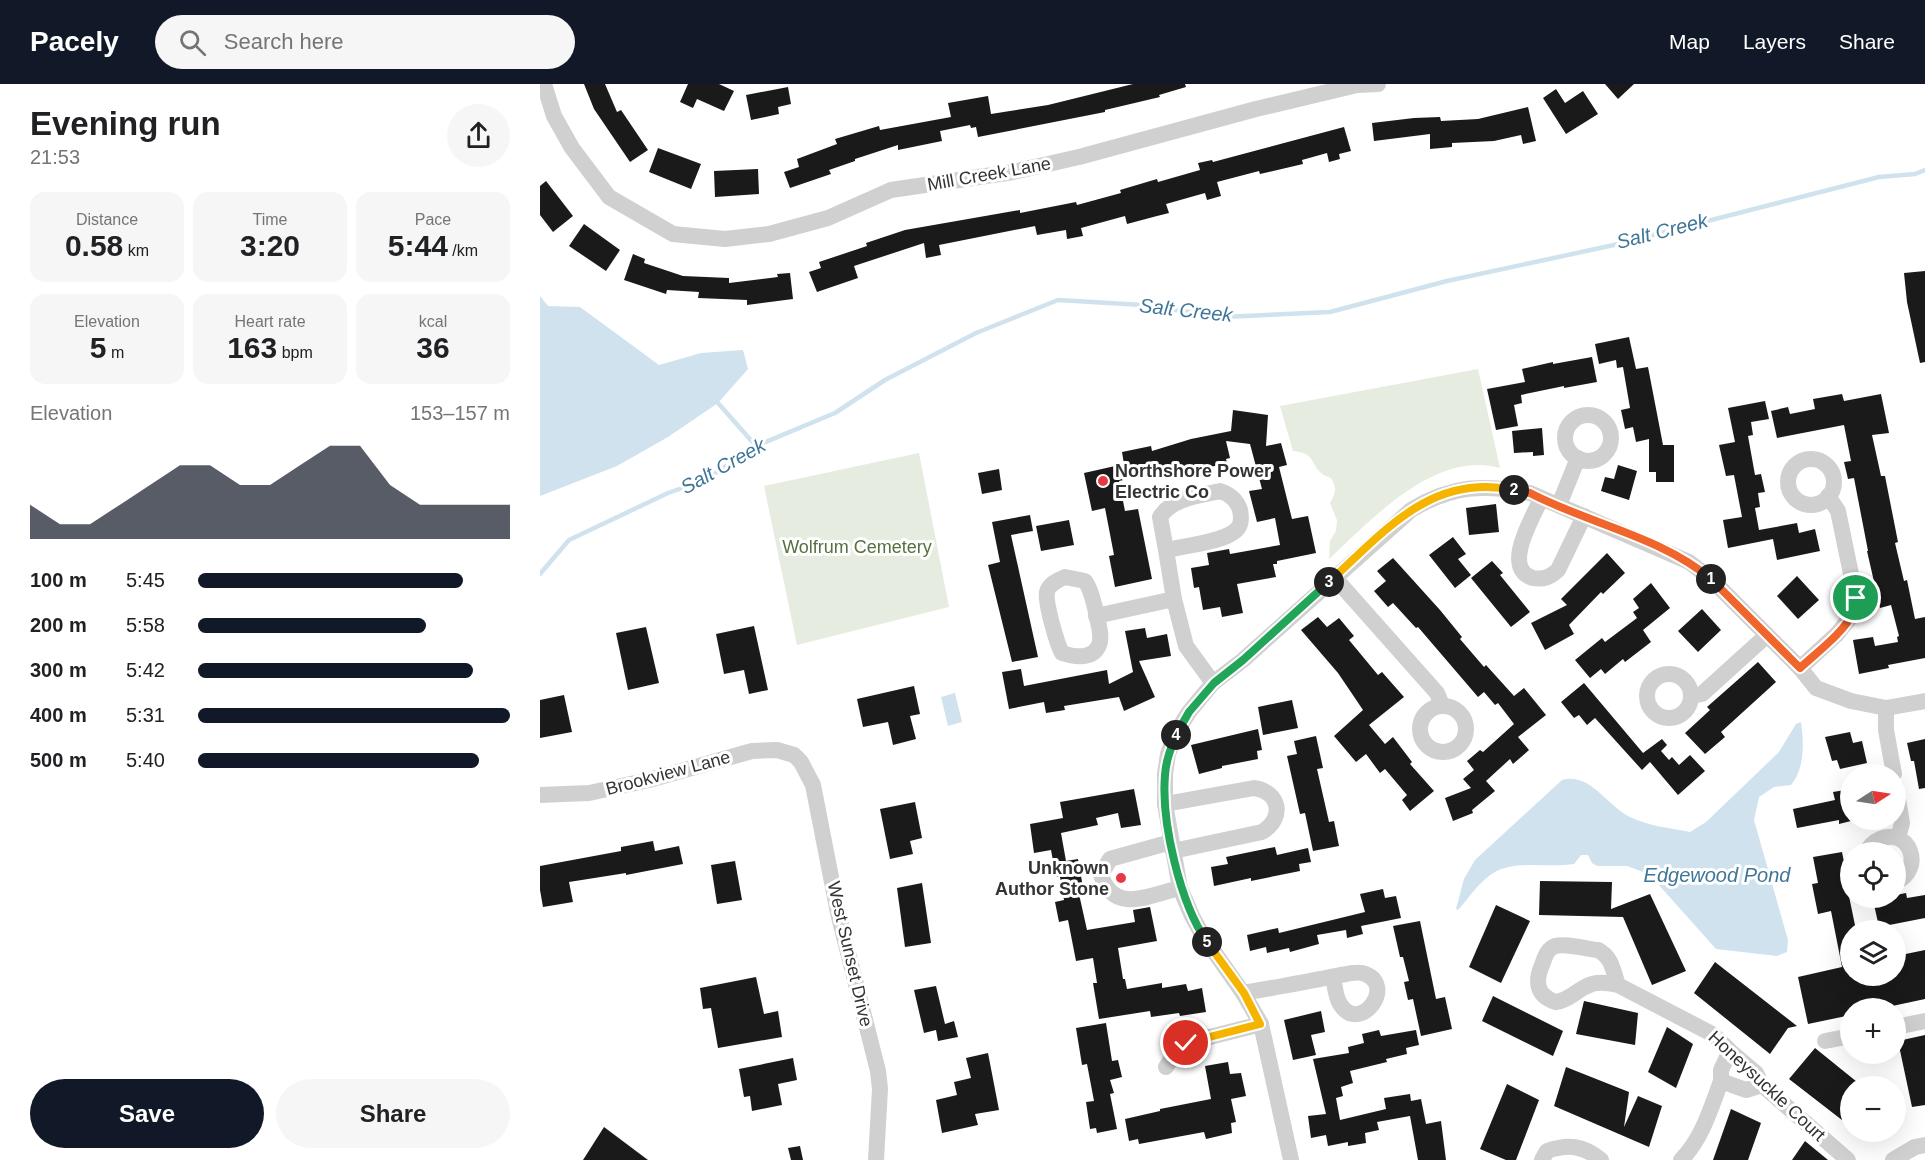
<!DOCTYPE html>
<html lang="en">
<head>
<meta charset="utf-8">
<style>
	:root { --surface:#fff; --page:#f6f6f6; --text:#202124; --muted:#757577; --accent:#111827 }
	body { margin:0; font-family:Helvetica,sans-serif; background:var(--page); color:var(--text); height:100vh; display:flex; flex-direction:column; font-size:22px; white-space:nowrap }
	* { box-sizing:border-box; margin:0 }
	p { font-size:20px; color:var(--muted) }
	.icon { flex:none; width:33px; height:33px; fill:none; stroke:currentColor; stroke-width:2; stroke-linecap:round; stroke-linejoin:round }
	.map { position:relative; flex:1; overflow:hidden }
	.side { display:flex; flex-direction:column; background:var(--surface); width:540px }
	.side>* { flex:none }
	.needle { width:39px; rotate:78deg }
	.tools { position:absolute; left:1300px; top:680px; display:grid; gap:12px }
	.tools a { display:grid; place-items:center; width:66px; height:66px; border-radius:50%; background:var(--surface); box-shadow:0 6px 24px #0002; font-size:30px }
	.pin { position:absolute; display:grid; place-items:center; width:51px; height:51px; color:#fff; margin:-26px; border:3px solid #fff; border-radius:50%; box-shadow:0 2px 6px #0007 }
	.km { position:absolute; width:30px; height:30px; margin:-15px; border-radius:50%; background:#222; color:#fff; font-size:16px; line-height:30px; text-align:center }
	.round { display:grid; place-items:center; flex:none; width:63px; height:63px; border-radius:32px; background:var(--page) }
	.headline { display:flex; align-items:center; justify-content:space-between; height:102px; padding:0 30px }
	h1 { font-size:33px; font-weight:800; line-height:45px }
	.metrics { display:grid; grid-template-columns:repeat(3,1fr); gap:9px; height:102px; padding:6px 30px }
	.metrics div { display:grid; align-content:center; border-radius:15px; background:var(--page); text-align:center }
	.metrics b { font-size:30px; font-weight:800 }
	.metrics small { font-size:16px; font-weight:400 }
	.metrics p { font-size:16px }
	.chart { height:168px; padding:12px 30px }
	.chart p { display:flex; justify-content:space-between }
	.chart svg { width:100%; height:108px; margin-top:6px; fill:var(--accent); opacity:.7 }
	.button { display:flex; gap:12px; margin-top:auto; padding:12px 30px }
	.button a { flex:1; height:69px; border-radius:36px; background:var(--accent); color:#fff; font-size:24px; font-weight:800; line-height:69px; text-align:center }
	.button a+a { background:var(--page); color:var(--text) }
	ul { padding:0 30px; list-style:none; font-size:20px }
	li { display:grid; grid-template-columns:96px 72px 1fr; align-items:center; height:45px }
	li i { height:15px; border-radius:8px; background:var(--accent) }
	header { display:flex; align-items:center; gap:36px; box-sizing:border-box; height:84px; padding:0 30px; background:var(--accent); color:#fff }
	header strong { font-size:28px }
	nav { display:flex; gap:33px; margin-inline-start:auto; font-size:21px }
	.search { width:420px; height:54px; background:var(--page); display:flex; align-items:center; gap:15px; box-sizing:border-box; padding:0 21px; border-radius:33px; color:var(--muted); font-size:22px }
	main { display:flex; flex:1; min-height:0 }
	.map>svg:first-child { display:block }
</style>
</head>
<body>
<header>
<strong>Pacely</strong>
<div class="search"><svg class="icon" aria-label="search" viewBox="0 0 24 24"><circle cx="10" cy="10" r="6"/><path d="M15 15l6 6"/></svg>Search here</div>
<nav><a>Map</a><a>Layers</a><a>Share</a></nav>
</header>
<main>
<section class="side">
<div class="headline"><div><h1>Evening run</h1><p>21:53</p></div><a class="round"><svg class="icon" aria-label="share" viewBox="0 0 24 24"><path d="M12 15V3M7 8l5-5 5 5M5 13v7h14v-7"/></svg></a></div>
<div class="metrics">
<div><p>Distance</p><b>0.58<small> km</small></b></div>
<div><p>Time</p><b>3:20</b></div>
<div><p>Pace</p><b>5:44<small> /km</small></b></div>
</div>
<div class="metrics">
<div><p>Elevation</p><b>5<small> m</small></b></div>
<div><p>Heart rate</p><b>163<small> bpm</small></b></div>
<div><p>kcal</p><b>36</b></div>
</div>
<div class="chart"><p><span>Elevation</span>153–157 m</p>
<svg viewBox="0 0 160 44" preserveAspectRatio="none"><path d="M0 44V30L10 38L20 38L30 30L40 22L50 14L60 14L70 22L80 22L90 14L100 6L110 6L120 22L130 30L140 30L150 30L160 30V44z"/></svg>
</div>
<ul>
<li><b>100 m</b>5:45<i style="width:85%"></i></li>
<li><b>200 m</b>5:58<i style="width:73%"></i></li>
<li><b>300 m</b>5:42<i style="width:88%"></i></li>
<li><b>400 m</b>5:31<i style="width:100%"></i></li>
<li><b>500 m</b>5:40<i style="width:90%"></i></li>
</ul>
<div class="button"><a>Save</a><a>Share</a></div>
</section>
<div class="map">
<svg width="1385" height="1076" viewBox="0 0 1385 1076">
	<rect width="100%" height="100%" fill="#fff"/>
	<g fill="#e6ecdf">
		<path d="M938,285L960,384C895,366 832,435 789,475L790,457L796,447L797,436L790,419C796,409 797,404 791,394C768,387 780,369 753,367L740,322Z"/>
		<polygon points="379,369 409,523 257,561 224,402"/>
	</g>
	<g fill="#cfe2ee">
		<polygon points="0,212 8,222 40,223 119,281 161,269 203,266 208,285 178,319 128,353 77,382 0,412"/>
		<polygon points="415,609 422,638 408,642 401,613"/>
		<path d="M1261,638C1264,658 1265,684 1251,701L1234,703L1219,713L1214,736L1248,856L1247,868L1237,872L1176,865L1109,790L1087,782H1057L1052,779L1048,771H1041L1034,780C1009,784 977,776 955,788C940,796 929,814 918,826L916,825L924,795L935,776L1022,696C1050,688 1067,722 1090,733C1108,742 1130,744 1150,748L1166,738L1239,668L1256,640Z"/>
	</g>
	<g fill="none" stroke-linecap="round" stroke-linejoin="round">
		<g stroke="#cfe2ee" stroke-width="4.5">
			<polyline points="178,319 216,362"/>
			<polyline points="0,490 29,456 128,409 165,396 216,362 295,329 345,296 436,249 518,216 603,221 683,233 790,228 907,197 1074,161 1339,93 1375,90 1385,86"/>
		</g>
	</g>
	<g fill="#1a1a1a">
		<polygon points="44,0 65,0 77,28 81,26 108,66 90,78 54,25"/>
		<polygon points="148,0 179,0 194,7 184,27 157,15 153,24 140,18"/>
		<polygon points="593,0 645,0 646,3 619,11 620,13 565,26 565,28 438,53 436,43 431,44 430,41 400,47 402,57 358,66 358,61 315,75 315,77 289,86 291,90 250,104 244,88 259,83 257,75 297,60 295,55 339,42 340,46 411,33 408,19 448,12 451,30 508,21"/>
		<polygon points="1065,0 1094,0 1078,15"/>
		<polygon points="248,3 251,20 238,23 239,30 211,36 206,11"/>
		<polygon points="1016,5 1025,19 1043,7 1058,30 1026,50 1003,14"/>
		<polygon points="988,23 996,57 983,60 981,51 954,57 912,59 912,63 890,65 890,50 834,57 832,39 874,34 900,33 901,37 938,35"/>
		<polygon points="804,43 811,67 799,70 800,75 789,78 787,69 762,76 763,80 720,90 719,87 677,98 681,112 667,116 665,109 626,120 629,129 617,132 587,140 585,132 541,144 543,152 527,155 526,146 497,151 495,142 399,161 401,171 386,174 384,159 314,182 318,194 277,208 269,188 281,184 279,178 327,162 326,159 365,146 480,126 480,129 536,118 537,121 581,109 580,106 617,95 618,98 660,86 658,79 672,76 673,78"/>
		<polygon points="118,64 161,80 151,105 109,88"/>
		<polygon points="218,85 219,110 175,113 174,87"/>
		<polygon points="6,97 33,132 13,148 0,131 0,102"/>
		<polygon points="44,140 80,166 66,187 29,162"/>
		<polygon points="93,170 105,175 104,179 143,192 189,194 189,199 238,193 237,190 250,189 253,215 207,221 207,216 158,214 159,208 127,206 126,210 84,196"/>
		<polygon points="1385,187 1385,278 1380,279 1367,218 1364,189"/>
		<polygon points="1089,253 1096,285 1108,283 1123,361 1134,361 1134,398 1116,398 1116,388 1109,388 1109,355 1096,358 1093,343 1085,345 1081,326 1090,324 1083,283 1077,284 1076,276 1059,280 1055,260"/>
		<polygon points="1052,273 1057,298 1024,304 1024,302 981,311 982,319 974,321 978,342 956,346 947,305 985,298 982,285 1013,278 1013,280"/>
		<polygon points="1302,310 1304,317 1341,310 1349,349 1332,351 1341,392 1345,392 1358,458 1355,459 1364,497 1367,496 1375,535 1385,533 1385,574 1348,581 1349,584 1319,590 1313,556 1333,553 1335,562 1358,558 1357,553 1359,552 1351,521 1340,524 1327,467 1328,467 1314,394 1308,395 1304,378 1311,377 1304,341 1237,354 1231,327 1248,323 1250,330 1275,325 1273,315"/>
		<polygon points="1225,317 1229,335 1211,338 1213,351 1208,352 1215,391 1221,390 1225,408 1218,409 1220,423 1215,424 1219,446 1257,439 1259,449 1275,445 1280,467 1237,476 1233,455 1188,464 1183,436 1202,433 1194,391 1186,392 1179,361 1195,358 1188,324"/>
		<polygon points="693,326 728,331 726,362 741,359 747,381 739,383 752,435 768,432 776,469 737,477 737,480 733,480 736,493 697,500 703,529 682,533 680,523 663,526 659,503 654,504 651,484 669,481 667,469 689,465 690,470 740,461 735,434 717,438 709,407 722,405 710,360 686,357 690,374 686,375 687,379 658,386 657,382 624,391 623,387 579,397 585,427 598,425 612,495 575,503 569,472 574,471 565,424 552,427 544,389 584,380 582,368 611,362 612,367 651,355 691,347"/>
		<polygon points="1002,344 1004,371 993,372 993,368 974,369 972,347"/>
		<polygon points="1078,381 1097,387 1089,416 1061,407 1065,393 1074,395"/>
		<polygon points="459,385 462,406 442,410 438,389"/>
		<polygon points="956,420 959,448 929,451 926,424"/>
		<polygon points="490,431 493,447 471,451 498,573 472,578 448,481 460,478 452,438"/>
		<polygon points="529,436 534,461 501,467 496,442"/>
		<polygon points="913,453 926,470 918,475 931,491 915,504 889,471"/>
		<polygon points="1067,469 1085,489 1063,510 1061,508 1029,541 1034,550 1005,566 991,539 1027,521 1021,515"/>
		<polygon points="853,474 900,526 922,553 920,555 944,583 946,581 974,612 984,604 1006,631 978,653 989,666 973,680 970,675 946,697 955,707 932,726 933,729 913,737 905,714 931,704 923,695 934,686 927,677 940,666 943,668 974,640 958,619 955,621 944,608 938,613 878,543 876,544 853,519 848,523 834,507 846,497 837,487"/>
		<polygon points="952,477 963,489 960,491 990,528 971,543 931,494"/>
		<polygon points="1257,492 1279,516 1258,535 1237,512"/>
		<polygon points="1111,499 1130,524 1103,546 1111,558 1085,578 1083,575 1065,590 1061,585 1050,594 1035,576 1062,554 1065,558 1097,534 1093,528 1099,524 1093,515"/>
		<polygon points="1162,525 1181,546 1158,568 1138,547"/>
		<polygon points="778,533 787,543 799,534 814,552 809,556 838,591 842,588 864,613 829,641 845,660 853,653 872,678 870,680 894,707 870,727 862,716 867,711 845,685 840,689 826,670 816,678 794,652 823,626 798,589 761,546"/>
		<polygon points="214,542 228,606 209,610 204,586 184,590 176,550"/>
		<polygon points="106,543 119,599 88,606 76,549"/>
		<polygon points="605,544 607,554 627,550 631,572 599,577 615,613 584,627 579,613 524,622 525,626 506,629 504,618 469,625 462,588 481,585 484,602 567,586 569,600 593,588 585,547"/>
		<polygon points="1218,578 1236,598 1181,648 1185,653 1165,670 1145,649 1170,626 1167,623"/>
		<polygon points="1044,599 1103,669 1122,655 1127,661 1121,667 1129,676 1132,673 1139,681 1150,671 1165,687 1138,711 1110,678 1102,686 1055,634 1047,641 1039,631 1034,634 1021,618"/>
		<polygon points="374,602 380,630 370,632 376,655 353,661 348,638 323,643 317,615"/>
		<polygon points="24,611 32,648 0,654 0,616"/>
		<polygon points="752,616 758,644 723,651 718,623"/>
		<polygon points="718,645 722,666 717,667 718,675 682,682 682,684 659,690 651,661"/>
		<polygon points="1310,648 1313,659 1322,657 1327,679 1300,685 1297,676 1292,677 1285,653"/>
		<polygon points="776,652 783,684 777,685 789,738 794,737 799,762 773,767 765,729 760,730 747,672 757,670 754,657"/>
		<polygon points="1385,655 1385,704 1379,705 1374,677 1371,677 1367,659"/>
		<polygon points="594,705 601,741 581,744 578,729 556,734 558,741 521,749 526,777 538,775 544,809 539,810 547,846 595,838 593,826 610,823 617,857 578,864 583,895 585,895 587,905 622,899 622,904 646,900 648,907 662,904 666,928 640,932 639,929 611,933 610,927 559,935 553,899 557,899 553,874 536,877 528,836 519,838 515,818 524,816 520,793 516,793 511,766 494,769 490,740 523,734 520,718"/>
		<polygon points="1311,705 1311,737 1299,740 1299,736 1257,744 1253,725 1295,716 1293,708"/>
		<polygon points="375,718 382,754 370,757 373,770 350,775 340,725"/>
		<polygon points="113,757 115,767 139,762 143,780 86,791 86,789 29,798 33,818 3,823 0,806 0,782 81,767 81,763"/>
		<polygon points="735,763 737,771 768,764 771,778 759,780 760,787 711,797 711,794 674,802 671,783 688,780 686,773"/>
		<polygon points="1302,768 1306,788 1304,788 1316,846 1311,846 1311,891 1356,891 1356,872 1385,866 1385,915 1343,924 1311,924 1311,931 1268,940 1258,893 1302,883 1291,827 1278,830 1272,800 1278,799 1273,773"/>
		<polygon points="195,777 202,816 177,820 171,781"/>
		<polygon points="1000,797 1072,798 1071,825 1110,810 1146,887 1112,901 1083,833 999,831"/>
		<polygon points="382,799 391,859 365,863 357,804"/>
		<polygon points="843,805 845,814 856,812 861,834 821,842 823,850 807,854 806,846 777,851 779,860 750,868 749,864 727,869 726,863 710,867 707,851 738,844 739,849 825,828 820,810"/>
		<polygon points="1366,809 1367,814 1385,811 1385,834 1339,843 1333,816 1356,813 1356,811"/>
		<polygon points="956,821 990,837 961,899 929,883"/>
		<polygon points="880,837 896,915 905,913 912,945 881,952 873,915 868,916 864,898 869,897 863,873 860,873 853,842"/>
		<polygon points="1175,878 1257,942 1248,944 1230,970 1154,909"/>
		<polygon points="216,893 224,930 238,927 242,953 178,964 171,924 163,925 160,904"/>
		<polygon points="396,902 405,940 414,937 418,953 398,957 396,946 384,949 374,906"/>
		<polygon points="953,912 1023,947 1013,972 942,937"/>
		<polygon points="1044,917 1098,929 1095,961 1036,950"/>
		<polygon points="781,927 785,948 771,951 776,971 753,976 744,936"/>
		<polygon points="566,939 572,977 578,976 582,993 570,996 574,1009 570,1010 577,1045 557,1049 556,1044 550,1045 546,1018 554,1017 547,980 542,981 536,944"/>
		<polygon points="1127,943 1153,960 1136,1004 1108,988"/>
		<polygon points="839,946 841,952 876,946 879,961 866,964 867,970 846,975 847,978 810,987 813,999 801,1003 803,1012 796,1014 800,1036 846,1025 844,1014 870,1010 871,1017 881,1015 886,1040 901,1037 906,1076 878,1076 870,1032 837,1038 839,1046 825,1049 826,1059 808,1062 808,1058 788,1062 786,1051 771,1054 768,1032 786,1030 773,975 809,969 808,963 824,959 822,950"/>
		<polygon points="1385,951 1385,1021 1372,1023 1358,957"/>
		<polygon points="1275,964 1322,1002 1311,1002 1311,1043 1249,995"/>
		<polygon points="448,969 459,1026 435,1030 438,1041 402,1049 396,1016 417,1011 414,998 431,994 426,974"/>
		<polygon points="253,974 257,996 238,1000 242,1021 212,1027 210,1012 204,1013 199,985"/>
		<polygon points="688,978 690,990 701,989 706,1012 691,1015 696,1038 691,1039 692,1049 666,1055 664,1048 599,1060 598,1055 589,1057 585,1035 620,1027 620,1025 671,1015 665,982"/>
		<polygon points="1026,983 1089,1008 1084,1043 1098,1012 1122,1022 1109,1063 1014,1022"/>
		<polygon points="967,1000 999,1016 976,1076 966,1076 940,1065"/>
		<polygon points="1191,1025 1221,1039 1208,1076 1173,1076"/>
		<polygon points="64,1043 108,1076 43,1076"/>
		<polygon points="1265,1057 1288,1076 1252,1076"/>
		<polygon points="260,1062 263,1076 251,1076 248,1064"/>
	</g>
	<g fill="none" stroke-linecap="round" stroke-linejoin="round">
		<g stroke="#d0d0d0" stroke-width="16">
			<polyline points="4,0 14,32 32,64 69,113 133,150 185,155 229,150 288,134 351,106 473,88 539,73 716,25 817,1 838,0"/>
			<circle cx="1048" cy="354" r="23"/>
			<circle cx="1271" cy="398" r="23"/>
			<path d="M1001,415C993,433 961,485 993,494C1004,496 1010,493 1018,486L1044,432"/>
			<polyline points="1019,421 1038,374"/>
			<path d="M626,466L620,433C632,414 659,412 680,407C689,410 697,416 700,426C701,431 702,439 698,444C688,458 643,462 626,466L634,515L646,562L673,599"/>
			<path d="M525,493L545,497C552,507 553,517 556,528C557,537 563,551 559,561C553,576 534,573 522,569C517,560 505,519 507,508C509,500 518,496 525,493Z"/>
			<polyline points="794,493 897,609 902,621"/>
			<polyline points="556,532 634,515"/>
			<polyline points="1260,584 1297,550 1309,535 1314,527 1316,514 1298,427 1288,412"/>
			<circle cx="1129" cy="612" r="22"/>
			<polyline points="1151,612 1162,610 1226,552"/>
			<circle cx="903" cy="645" r="23"/>
			<polyline points="1346,624 1346,646 1354,690"/>
			<polyline points="1356,703 1362,739 1358,754"/>
			<polyline points="0,711 49,709 109,696 212,667 237,666 254,671 261,678 273,701 298,829 338,987 340,1005 336,1076"/>
			<path d="M625,720L714,704C740,708 745,734 722,748L633,767"/>
			<path d="M631,758L570,775L561,791C574,831 610,811 640,804"/>
			<path d="M1327,768C1329,762 1333,758 1340,755C1370,743 1385,785 1356,798"/>
			<path d="M1078,901C1073,887 1072,873 1058,866C1047,865 1025,859 1015,862C1007,865 1005,873 1002,881C995,897 996,912 1016,918C1029,916 1036,907 1047,902C1057,897 1067,899 1078,901L1174,951L1190,967L1216,989L1222,1001L1308,1076"/>
			<path d="M703,909C732,904 761,899 790,893C800,892 813,887 822,889C859,899 820,952 800,920C795,912 795,901 793,893"/>
			<polyline points="1356,943 1385,937"/>
			<polyline points="1285,957 1311,952"/>
			<polyline points="626,983 635,969 646,959 721,940"/>
			<polyline points="1181,997 1181,986 1190,967"/>
			<path d="M751,1076L721,940L703,909L663,852L652,832L640,804L625,720V690L628,670L636,649L649,628L673,599L703,576L871,426C912,401 944,400 990,409L1149,478L1170,494L1260,584L1276,604L1311,617L1346,624L1385,617"/>
			<path d="M1002,1076L1007,1067C1028,1060 1043,1061 1061,1076"/>
			<path d="M1141,1076C1162,1055 1171,1024 1181,997L1206,1006L1222,1001"/>
			<polyline points="1353,1076 1375,1063 1385,1061"/>
		</g>
	</g>
	<g fill="none" stroke-linecap="round" stroke-linejoin="round">
		<g stroke="#fff" stroke-width="12">
			<path id="split-1" d="M1171,495L1260,584C1276,569 1305,548 1313,528C1315,524 1315,518 1316,514"/>
		</g>
		<g stroke="#fff" stroke-width="12">
			<path id="split-2" d="M974,406L990,409C1047,439 1122,453 1171,495"/>
		</g>
		<g stroke="#fff" stroke-width="12">
			<path id="split-3" d="M789,498C845,447 891,389 974,406"/>
		</g>
		<g stroke="#fff" stroke-width="12">
			<polyline id="split-4" points="636,651 649,628 674,599 703,576 789,498"/>
		</g>
		<g stroke="#fff" stroke-width="12">
			<path id="split-5" d="M636,651C631,664 626,676 625,691C621,738 640,819 667,858"/>
		</g>
		<g stroke="#fff" stroke-width="12">
			<polyline id="split-6" points="646,959 720,940 704,909 667,858"/>
		</g>
		<use href="#split-1" stroke="#f0652b" stroke-width="8"/>
		<use href="#split-2" stroke="#f0652b" stroke-width="8"/>
		<use href="#split-3" stroke="#f5b400" stroke-width="8"/>
		<use href="#split-4" stroke="#22a559" stroke-width="8"/>
		<use href="#split-5" stroke="#22a559" stroke-width="8"/>
		<use href="#split-6" stroke="#f5b400" stroke-width="8"/>
	</g>
	<g fill="#e63946" stroke="#fff" stroke-width="2">
		<circle cx="563" cy="397" r="6"/>
		<circle cx="581" cy="794" r="6"/>
	</g>
	<g text-anchor="middle" dominant-baseline="central" stroke-width="6" stroke-linejoin="round" paint-order="stroke">
		<g font-size="18" fill="#333" stroke="#fff">
			<text transform="translate(449 90) rotate(-10)">Mill Creek Lane</text>
			<text transform="translate(128 689) rotate(-15)">Brookview Lane</text>
			<text transform="translate(310 870) rotate(77)">West Sunset Drive</text>
			<text transform="translate(1227 1002) rotate(43)">Honeysuckle Court</text>
		</g>
		<g font-size="18" font-weight="bold" fill="#333" stroke="#fff" text-anchor="start">
			<text x="575" y="387">Northshore Power<tspan x="575" dy="21">Electric Co</tspan></text>
			<text x="569" y="784" text-anchor="end">Unknown<tspan x="569" dy="21">Author Stone</tspan></text>
		</g>
		<g font-size="18" fill="#56703f" stroke="#fff">
			<text x="317" y="463">Wolfrum Cemetery</text>
		</g>
		<g font-size="20" font-style="italic" fill="#3f7597" stroke="#fff">
			<text transform="translate(1122 147) rotate(-14)">Salt Creek</text>
			<text transform="translate(646 226) rotate(6)">Salt Creek</text>
			<text transform="translate(183 382) rotate(-29)">Salt Creek</text>
			<text x="1177" y="791">Edgewood Pond</text>
		</g>
	</g>
</svg>
<div class="tools">
<a><svg class="needle" viewBox="-14 -14 28 28"><path d="M0-13l5 13h-10z" fill="#e53935"/><path d="M0 13l5-13h-10z" fill="#757577"/></svg></a>
<a><svg class="icon" aria-label="locate" viewBox="0 0 24 24"><circle cx="12" cy="12" r="6"/><path d="M12 2v4M12 18v4M2 12h4M18 12h4"/></svg></a>
<a><svg class="icon" aria-label="layers" viewBox="0 0 24 24"><path d="M12 4l9 5-9 5-9-5zM3 14l9 5 9-5"/></svg></a>
<a>+</a>
<a>−</a>
</div>
<div class="pin" style="left:1316px;top:514px;background:#1e9e55"><svg class="icon" aria-label="arrive" viewBox="0 0 24 24"><path d="M6 21V4h12l-3 4 3 4H6"/></svg></div>
<div class="pin" style="left:646px;top:959px;background:#d93025"><svg class="icon" aria-label="check" viewBox="0 0 24 24"><path d="M5 12l5 5 9-10"/></svg></div>
<b class="km" style="left:1171px;top:495px">1</b>
<b class="km" style="left:974px;top:406px">2</b>
<b class="km" style="left:789px;top:498px">3</b>
<b class="km" style="left:636px;top:651px">4</b>
<b class="km" style="left:667px;top:858px">5</b>
</div>
</main>
</body>
</html>
